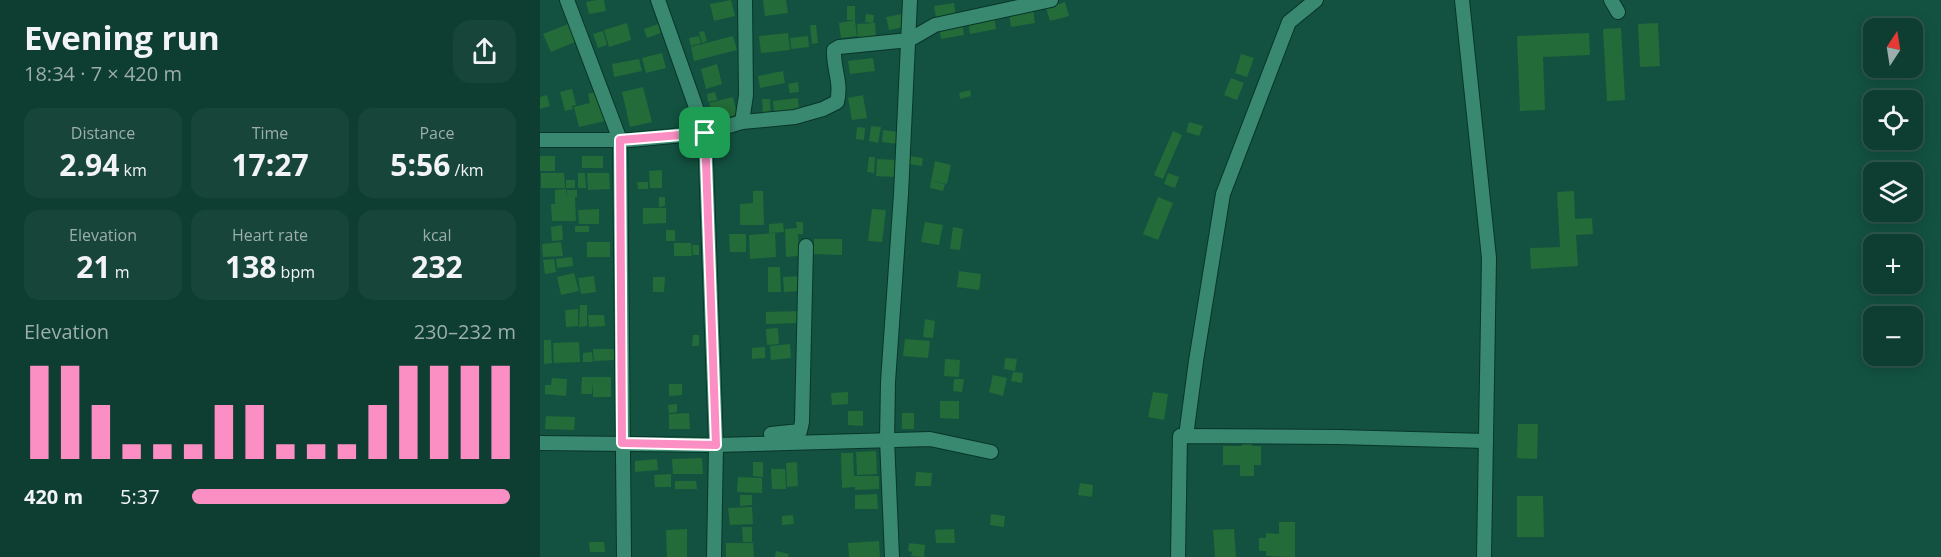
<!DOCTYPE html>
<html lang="en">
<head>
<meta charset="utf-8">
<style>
	:root { --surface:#0e3e31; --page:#174539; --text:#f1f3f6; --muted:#9baeab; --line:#2e574d; --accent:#fb8fc4 }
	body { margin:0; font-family:"Open Sans",sans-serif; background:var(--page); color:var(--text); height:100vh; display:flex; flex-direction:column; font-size:22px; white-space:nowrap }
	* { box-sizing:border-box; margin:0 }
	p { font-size:20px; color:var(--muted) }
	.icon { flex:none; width:33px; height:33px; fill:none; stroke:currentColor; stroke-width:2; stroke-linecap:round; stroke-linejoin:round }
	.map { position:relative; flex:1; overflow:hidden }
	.details { display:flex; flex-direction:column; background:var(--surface); width:540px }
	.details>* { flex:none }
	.needle { width:39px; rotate:12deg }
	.controls { position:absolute; left:1323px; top:18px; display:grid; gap:12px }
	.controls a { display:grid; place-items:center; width:60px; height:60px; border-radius:12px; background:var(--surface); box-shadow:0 3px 15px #0003,0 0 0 2px var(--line); font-size:30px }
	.pin { position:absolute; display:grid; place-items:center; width:51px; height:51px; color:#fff; margin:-26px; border-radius:12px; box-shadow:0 3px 9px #0006 }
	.round { display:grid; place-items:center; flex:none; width:63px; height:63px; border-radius:18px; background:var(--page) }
	.head { display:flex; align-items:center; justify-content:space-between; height:102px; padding:0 24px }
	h1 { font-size:33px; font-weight:700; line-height:45px }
	.stats { display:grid; grid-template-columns:repeat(3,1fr); gap:9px; height:102px; padding:6px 24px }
	.stats div { display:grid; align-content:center; border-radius:15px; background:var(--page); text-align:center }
	.stats b { font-size:30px; font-weight:700 }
	.stats small { font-size:16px; font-weight:400 }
	.stats p { font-size:16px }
	.chart { height:168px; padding:12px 24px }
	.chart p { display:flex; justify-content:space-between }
	.chart svg { width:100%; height:108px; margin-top:6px; stroke:var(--accent); stroke-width:6 }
	ul { padding:0 24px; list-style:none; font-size:20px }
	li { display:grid; grid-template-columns:96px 72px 1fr; align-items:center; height:45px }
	li i { height:15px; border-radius:8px; background:var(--accent) }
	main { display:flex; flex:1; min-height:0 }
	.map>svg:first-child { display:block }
</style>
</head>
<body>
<main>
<section class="details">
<div class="head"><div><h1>Evening run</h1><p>18:34 · 7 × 420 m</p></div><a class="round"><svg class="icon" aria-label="share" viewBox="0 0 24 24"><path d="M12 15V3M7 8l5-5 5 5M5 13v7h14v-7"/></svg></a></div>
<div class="stats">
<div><p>Distance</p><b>2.94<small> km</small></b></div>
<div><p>Time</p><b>17:27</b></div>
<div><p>Pace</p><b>5:56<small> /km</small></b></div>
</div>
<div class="stats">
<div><p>Elevation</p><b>21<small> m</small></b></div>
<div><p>Heart rate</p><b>138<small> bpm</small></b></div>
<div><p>kcal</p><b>232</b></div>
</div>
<div class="chart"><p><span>Elevation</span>230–232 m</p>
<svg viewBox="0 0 160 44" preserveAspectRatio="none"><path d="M5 44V6M15 44V6M25 44V22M35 44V38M45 44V38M55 44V38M65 44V22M75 44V22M85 44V38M95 44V38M105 44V38M115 44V22M125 44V6M135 44V6M145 44V6M155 44V6"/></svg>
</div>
<ul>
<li><b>420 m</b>5:37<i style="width:98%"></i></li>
</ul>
</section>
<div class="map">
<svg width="1401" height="557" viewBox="0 0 1401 557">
	<rect width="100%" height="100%" fill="#135241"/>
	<g fill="#236b38">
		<polygon points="57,0 64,0 66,11 49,14 46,2"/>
		<polygon points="191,0 195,16 174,21 170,4"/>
		<polygon points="223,0 246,0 248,13 225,16"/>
		<polygon points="525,2 529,16 510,21 506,8"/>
		<polygon points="414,3 416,15 396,18 394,6"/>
		<rect x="307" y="6" width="8" height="14"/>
		<polygon points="493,9 495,23 471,27 469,13"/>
		<polygon points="326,14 334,15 333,23 325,22"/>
		<polygon points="362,14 365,27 349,30 346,17"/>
		<polygon points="454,16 456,29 430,34 428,21"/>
		<polygon points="315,20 317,36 301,38 299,23"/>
		<polygon points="422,22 424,35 401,39 399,27"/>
		<polygon points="87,23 91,40 69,47 64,30"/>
		<polygon points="335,23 336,37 318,38 317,24"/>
		<polygon points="1118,23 1120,66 1100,67 1098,24"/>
		<polygon points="28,24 35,42 11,52 3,34"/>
		<polygon points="118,24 121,33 107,38 104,29"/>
		<polygon points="270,25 276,25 278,43 272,44"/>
		<polygon points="1081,28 1085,100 1067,101 1063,29"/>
		<polygon points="63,31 67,45 58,48 53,34"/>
		<polygon points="164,31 167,41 162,43 159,32"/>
		<polygon points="248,33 250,50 221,53 219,36"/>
		<polygon points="1049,33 1050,55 1003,57 1005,110 980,111 977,36"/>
		<polygon points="159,36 161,43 151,46 149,38"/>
		<polygon points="193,36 197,50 154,61 151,47 161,44 162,46 162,44"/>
		<polygon points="268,36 269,47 251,49 250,38"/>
		<polygon points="122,53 126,68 106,73 102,58"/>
		<polygon points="701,54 714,58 707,77 695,73"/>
		<polygon points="333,58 335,71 310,74 308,61"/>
		<polygon points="99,59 102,71 74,77 72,64"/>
		<polygon points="177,64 182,84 166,89 161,69"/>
		<polygon points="243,71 245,83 220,88 218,76"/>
		<polygon points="691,78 704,83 697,100 684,95"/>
		<polygon points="258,82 259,92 250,93 248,84"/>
		<polygon points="103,87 112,122 90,127 82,92"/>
		<polygon points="32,89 36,105 32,106 33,109 25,111 20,92"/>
		<polygon points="430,90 431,96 420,99 419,93"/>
		<polygon points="58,91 65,121 39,127 34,107 50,103 48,94"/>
		<polygon points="175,92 177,100 168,102 167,94"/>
		<polygon points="7,95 10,106 0,109 0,97"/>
		<polygon points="323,95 327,118 312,120 308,98"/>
		<polygon points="193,97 197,115 174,120 169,103"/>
		<polygon points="258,98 259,109 234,112 233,101"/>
		<polygon points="222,99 230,99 231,115 223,116"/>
		<polygon points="649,122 663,126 659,136 646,132"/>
		<polygon points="331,126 341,127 338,143 329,141"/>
		<polygon points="317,127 325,128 324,140 316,139"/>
		<polygon points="343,130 359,132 358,144 342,142"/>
		<polygon points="633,131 642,135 623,179 614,175"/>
		<rect x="0" y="156" width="15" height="15"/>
		<rect x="42" y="156" width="21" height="12"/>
		<polygon points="369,156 383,158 382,166 368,164"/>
		<polygon points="329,157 335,157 334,173 327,172"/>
		<polygon points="337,159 356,160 355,177 336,176"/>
		<polygon points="395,161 411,165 407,184 391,181"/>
		<polygon points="122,170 122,188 110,188 109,171"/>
		<polygon points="1,173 24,173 25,188 1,188"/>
		<polygon points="38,173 45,173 46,188 38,188"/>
		<polygon points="47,173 69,173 70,189 48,190"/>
		<polygon points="628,173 639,177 635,188 624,184"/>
		<rect x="26" y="180" width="9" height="8"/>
		<polygon points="391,181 405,184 403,191 390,188"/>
		<polygon points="97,182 108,182 108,189 98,189"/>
		<polygon points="26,189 26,197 27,190 37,190 37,197 35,197 36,221 12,221 11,204 15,204 15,190"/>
		<polygon points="213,191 223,191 224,225 200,225 200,204 213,203"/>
		<polygon points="1034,191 1035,219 1052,218 1053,234 1036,235 1038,266 991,269 990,248 1020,247 1017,192"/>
		<polygon points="119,197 125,197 125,206 119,207"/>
		<polygon points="618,197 633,203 618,240 603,234"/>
		<polygon points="103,208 126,208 126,223 103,224"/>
		<polygon points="59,209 59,224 39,224 38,210"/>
		<polygon points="332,209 346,210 342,242 328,241"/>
		<polygon points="256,222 263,222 263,234 258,234 259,256 246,257 245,229 257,228"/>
		<polygon points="385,222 403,225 399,245 381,242"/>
		<polygon points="243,223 244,232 229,233 229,224"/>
		<polygon points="22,225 23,240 12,241 11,227"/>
		<rect x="35" y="226" width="14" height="6"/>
		<polygon points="413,227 423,229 420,250 410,249"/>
		<rect x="126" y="230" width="9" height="11"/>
		<polygon points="235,233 236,257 210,259 209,235"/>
		<polygon points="189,234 206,234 206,252 190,252"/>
		<polygon points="274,239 302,239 302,255 274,254"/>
		<polygon points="21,242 23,256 3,257 2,244"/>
		<rect x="47" y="242" width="23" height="15"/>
		<polygon points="134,243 151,243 152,256 134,256"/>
		<polygon points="152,245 159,245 159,255 153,255"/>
		<polygon points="32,257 33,266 17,268 16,259"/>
		<polygon points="14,259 16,272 5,274 3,260"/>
		<polygon points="228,267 240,267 241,292 228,292"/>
		<polygon points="419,271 441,274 439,290 417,287"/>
		<polygon points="34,273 39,291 21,295 17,277"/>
		<polygon points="54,276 56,292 41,294 38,278"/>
		<polygon points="261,276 262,291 244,292 243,277"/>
		<polygon points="113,277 125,277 124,292 113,292"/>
		<polygon points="40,305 47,305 47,326 39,327"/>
		<polygon points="38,309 38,326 26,327 25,310"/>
		<polygon points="260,311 261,323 226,324 226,312"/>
		<polygon points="48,315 64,315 65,326 49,327"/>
		<polygon points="385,319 395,321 393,338 383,337"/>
		<polygon points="238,328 239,344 227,345 226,329"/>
		<polygon points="153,335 159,335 159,346 152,346"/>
		<polygon points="365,339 390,341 388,358 363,356"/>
		<polygon points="4,340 11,340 12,363 4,364"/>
		<polygon points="39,342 40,362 14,363 13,343"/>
		<polygon points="250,344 251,358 231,360 230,346"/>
		<polygon points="225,347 225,358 212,359 212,348"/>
		<polygon points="53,349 75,349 75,360 54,361"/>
		<polygon points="52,352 53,362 43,362 43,353"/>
		<polygon points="465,358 477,359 475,371 464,369"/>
		<polygon points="405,359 420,360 419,377 404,376"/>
		<polygon points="473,372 483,373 482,383 471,381"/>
		<polygon points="453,375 467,378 463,396 449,392"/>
		<polygon points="42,377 71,377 71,397 53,397 53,381 52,394 41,394"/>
		<polygon points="12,378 27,379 26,396 5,394 5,385 11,385"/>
		<polygon points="414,379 424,379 422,392 413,391"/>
		<polygon points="129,384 142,384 142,395 129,396"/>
		<polygon points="308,392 308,404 292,405 291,393"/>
		<polygon points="613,392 628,394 624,420 608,417"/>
		<polygon points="400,401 419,401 419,419 400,418"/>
		<polygon points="137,404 137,412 129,413 128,405"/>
		<polygon points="308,411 323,411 323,426 308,425"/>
		<polygon points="149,413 150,429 129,429 129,414"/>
		<rect x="362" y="413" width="12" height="16"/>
		<polygon points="6,416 35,417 34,430 5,429"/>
		<polygon points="978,424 998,424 997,459 977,458"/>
		<polygon points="702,439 712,439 712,446 721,446 721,465 714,465 714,476 700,476 700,465 683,465 683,446 702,446"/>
		<polygon points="336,451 337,474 317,475 316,452"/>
		<polygon points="301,453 313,453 314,476 339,476 339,489 315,490 315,487 302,488"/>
		<polygon points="162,458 163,474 133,474 132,459"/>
		<polygon points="117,459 118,470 95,472 95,461"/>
		<polygon points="213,462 223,462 223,477 213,476"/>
		<polygon points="257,462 258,486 247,487 246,463"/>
		<polygon points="231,469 245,469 246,489 232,489"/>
		<polygon points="376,472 392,473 391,486 375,486"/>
		<polygon points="131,474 131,487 115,487 114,475"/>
		<polygon points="198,477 222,478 222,493 197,492"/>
		<polygon points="135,481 156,481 157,489 135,489"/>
		<polygon points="540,483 553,485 552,497 538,495"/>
		<polygon points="337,494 338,509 315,509 315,495"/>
		<polygon points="200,495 212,495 212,505 200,506"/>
		<polygon points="977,496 1003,496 1004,537 977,537"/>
		<polygon points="212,507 213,524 190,525 188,508"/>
		<polygon points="451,514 465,516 464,527 450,525"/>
		<polygon points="253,515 254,524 242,525 242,516"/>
		<polygon points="739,522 755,522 755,557 726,556 726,551 719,551 719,538 726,538 726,533 739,534"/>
		<polygon points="202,527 212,527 212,542 203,542"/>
		<polygon points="147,529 147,557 127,557 126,530"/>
		<polygon points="414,529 415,543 396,543 395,530"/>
		<polygon points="694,529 696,557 675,557 673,530"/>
		<polygon points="339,541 340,557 309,557 308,543"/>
		<polygon points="49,542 64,542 65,552 50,552"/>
		<polygon points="186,543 213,543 214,557 186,557"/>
		<polygon points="369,543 385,545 384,557 371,556 372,552 368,551"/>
		<polygon points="236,551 249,554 248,557 235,557"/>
	</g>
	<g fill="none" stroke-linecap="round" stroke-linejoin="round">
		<g stroke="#083529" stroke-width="16">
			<g id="minor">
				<polyline points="27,0 80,140 84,557"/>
				<polyline points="118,0 165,133 176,445 174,557"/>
				<polyline points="922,0 949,258 944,557"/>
				<polyline points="1071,0 1078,12"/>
				<polyline points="202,122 206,95 205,0"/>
				<path d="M0,140H90L165,133L202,122L255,117L283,109L297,102C302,82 293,69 294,50L299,47L369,40L395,25L511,0"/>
				<polyline points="231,434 260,431 262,422 266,246"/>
				<polyline points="646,436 656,361 683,194 749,22 776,0"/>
				<polyline points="0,443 176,445 390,439 451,452"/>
				<polyline points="352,557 347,439 348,382 361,194 370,0"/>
				<polyline points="638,557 640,436 798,437 946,441"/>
			</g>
		</g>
		<use href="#minor" stroke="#398970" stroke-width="14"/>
	</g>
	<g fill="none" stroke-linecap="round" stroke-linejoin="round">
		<g stroke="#fff" stroke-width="12">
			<polygon id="route" points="165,133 176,445 82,443 80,140"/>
		</g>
		<use href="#route" stroke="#fb8fc4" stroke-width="8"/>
	</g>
</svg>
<div class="controls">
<a><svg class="needle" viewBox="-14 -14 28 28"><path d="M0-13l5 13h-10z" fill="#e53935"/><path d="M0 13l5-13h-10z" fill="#9baeab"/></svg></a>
<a><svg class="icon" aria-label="locate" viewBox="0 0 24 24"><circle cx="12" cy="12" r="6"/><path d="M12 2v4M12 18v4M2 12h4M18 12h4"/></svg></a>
<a><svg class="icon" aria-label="layers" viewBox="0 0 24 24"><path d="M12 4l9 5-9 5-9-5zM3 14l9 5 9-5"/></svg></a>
<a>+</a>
<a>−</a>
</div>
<div class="pin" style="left:165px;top:133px;background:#1e9e55"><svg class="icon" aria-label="arrive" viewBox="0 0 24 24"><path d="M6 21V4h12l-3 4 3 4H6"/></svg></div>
</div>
</main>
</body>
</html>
